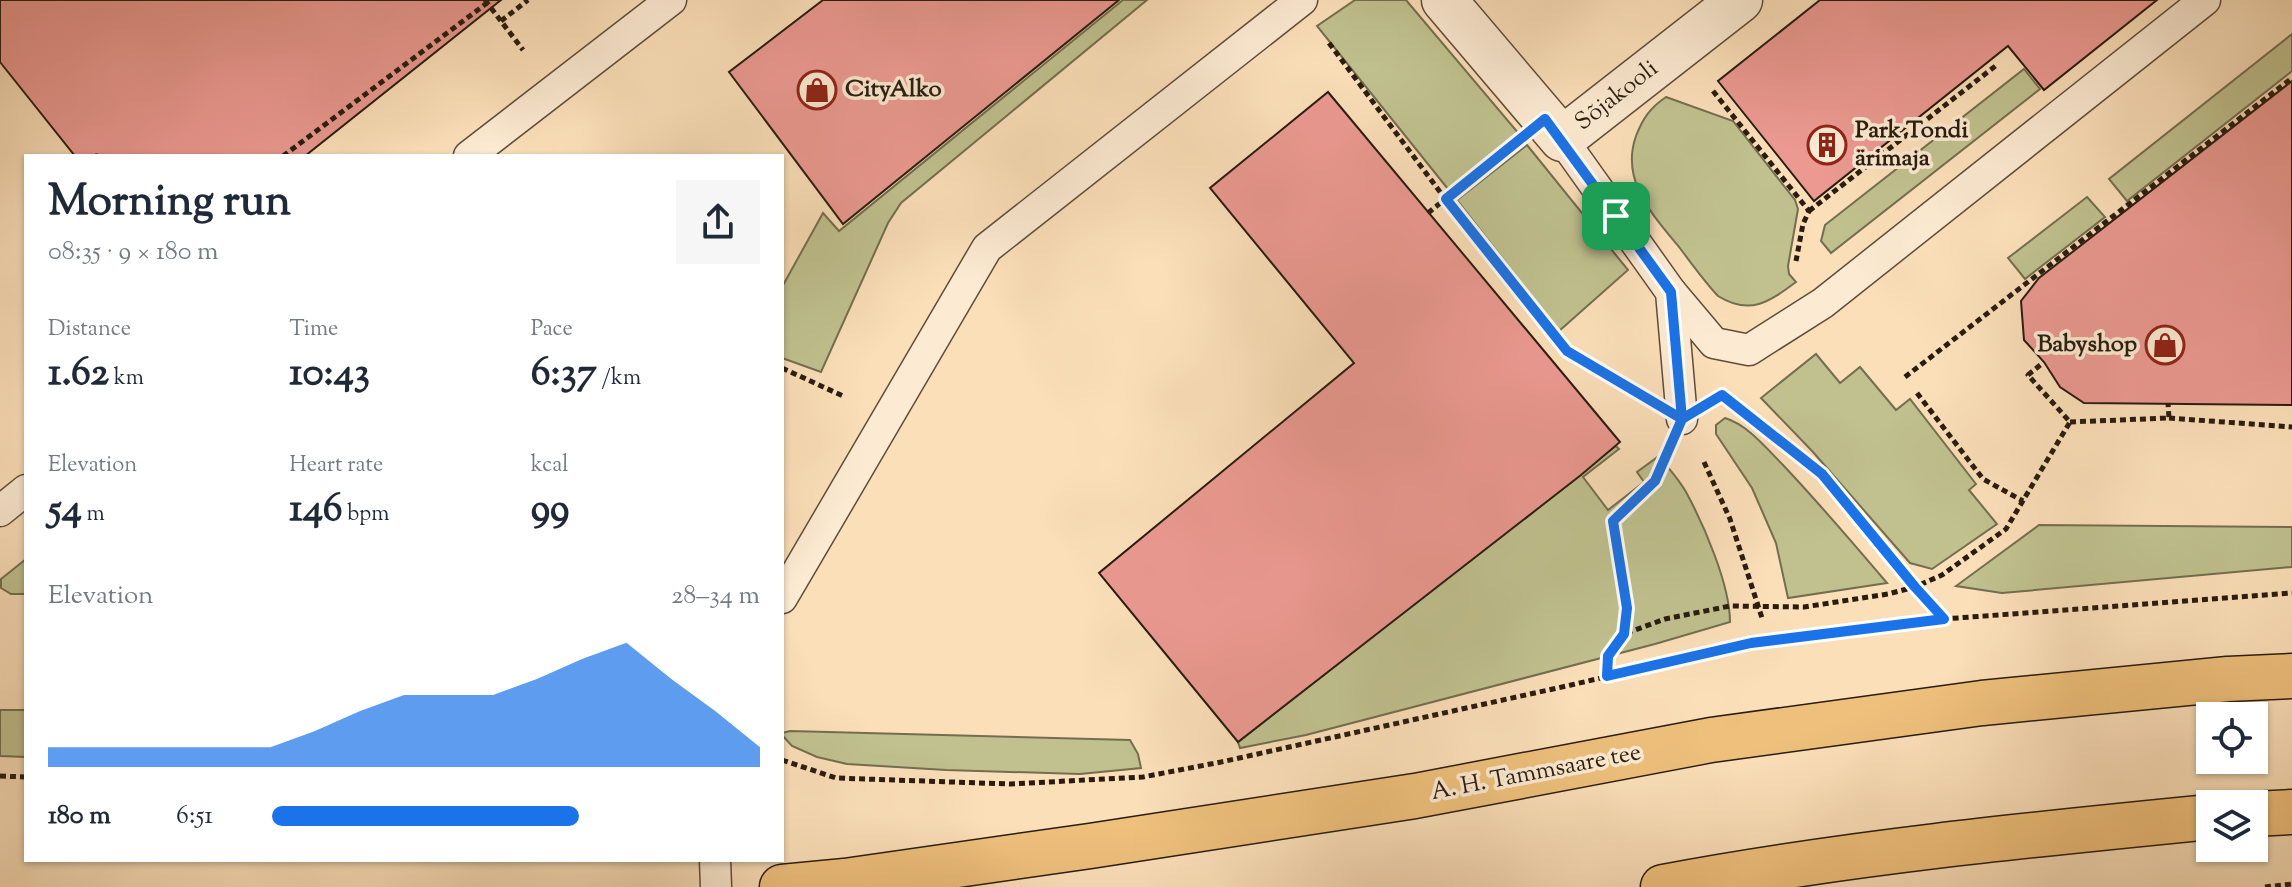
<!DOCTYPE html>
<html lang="en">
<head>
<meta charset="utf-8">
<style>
	:root { --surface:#fff; --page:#f6f6f7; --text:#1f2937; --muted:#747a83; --accent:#1a73e8 }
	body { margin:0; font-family:"Sorts Mill Goudy",serif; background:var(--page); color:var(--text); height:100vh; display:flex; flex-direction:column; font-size:30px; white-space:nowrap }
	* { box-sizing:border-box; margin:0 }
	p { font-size:26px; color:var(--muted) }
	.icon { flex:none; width:44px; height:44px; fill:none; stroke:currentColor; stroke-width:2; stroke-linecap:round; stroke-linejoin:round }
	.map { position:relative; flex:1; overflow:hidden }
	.drawer { position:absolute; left:24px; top:154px; width:760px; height:708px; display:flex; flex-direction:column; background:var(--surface); border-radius:0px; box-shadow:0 2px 6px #0004 }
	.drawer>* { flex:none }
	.buttons { position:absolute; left:2196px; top:702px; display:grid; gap:16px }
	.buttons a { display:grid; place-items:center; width:72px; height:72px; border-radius:0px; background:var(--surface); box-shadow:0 2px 6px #0004; font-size:40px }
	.pin { position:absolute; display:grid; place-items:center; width:68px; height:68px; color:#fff; margin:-34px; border-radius:16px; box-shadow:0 4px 12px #0006 }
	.round { display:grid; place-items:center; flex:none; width:84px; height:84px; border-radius:0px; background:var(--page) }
	.overview { display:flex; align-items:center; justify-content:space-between; height:136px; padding:0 24px }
	h1 { font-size:44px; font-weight:700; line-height:60px }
	.stats { display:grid; grid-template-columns:repeat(3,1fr); gap:12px; height:136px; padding:8px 24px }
	.stats div { display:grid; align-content:center }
	.stats b { font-size:40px; font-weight:700 }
	.stats small { font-size:22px; font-weight:400 }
	.stats p { font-size:22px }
	.chart { height:224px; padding:16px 24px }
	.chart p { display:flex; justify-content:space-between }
	.chart svg { width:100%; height:144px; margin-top:8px; fill:var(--accent); opacity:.7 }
	ul { padding:0 24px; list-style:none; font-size:26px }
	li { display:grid; grid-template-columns:128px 96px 1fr; align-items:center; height:60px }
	li i { height:20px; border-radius:10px; background:var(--accent) }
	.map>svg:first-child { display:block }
</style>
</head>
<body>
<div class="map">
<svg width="2292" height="887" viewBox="0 0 2292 887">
	<rect width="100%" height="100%" fill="#fbdfb9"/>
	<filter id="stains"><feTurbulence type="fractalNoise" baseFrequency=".0025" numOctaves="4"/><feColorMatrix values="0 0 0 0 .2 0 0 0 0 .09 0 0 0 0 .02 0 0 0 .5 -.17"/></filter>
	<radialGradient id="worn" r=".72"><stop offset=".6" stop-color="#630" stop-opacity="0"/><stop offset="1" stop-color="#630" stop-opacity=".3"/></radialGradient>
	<g fill="#c0c18f" stroke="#746e4f" stroke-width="2">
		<polygon points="1123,0 1147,0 901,203 888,223 821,372 782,358 782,287 823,213 839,231"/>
		<polygon points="1355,0 1406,0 1520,135 1448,189 1317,26"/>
		<polygon points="2292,34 2292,71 2127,201 2109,179"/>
		<polygon points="2024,69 2040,89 1831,253 1821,241 1825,225"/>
		<path d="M1666,97L1733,121L1795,200L1798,209L1788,266L1789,274L1796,282C1769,302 1750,316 1718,296C1704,281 1692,264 1679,247C1653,215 1620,181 1636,136C1643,118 1650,108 1666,97Z"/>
		<polygon points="1527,145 1628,270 1559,331 1457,200"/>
		<polygon points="2087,197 2105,217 2025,279 2008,258"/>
		<polygon points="1816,354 1840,383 1860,367 1896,410 1910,399 1976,484 1969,490 1997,524 1932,569 1910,563 1813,452 1761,398"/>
		<path d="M1725,418C1748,425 1766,448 1783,465C1819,503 1853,543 1887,583L1788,598L1776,543L1752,488L1716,434V425Z"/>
		<path d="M1616,446L1619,449L1583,477L1608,510L1644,482L1637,472L1659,456C1668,468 1679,479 1686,492C1704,525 1730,585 1730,622L1655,644L1306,735L1240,748L1238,742Z"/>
		<polygon points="2039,525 2292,527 2292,567 2002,593 1956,586"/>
		<polygon points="26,559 26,594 11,594 1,588 1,579"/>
		<polygon points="0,710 26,710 26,757 0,756"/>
		<polygon points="790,731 1130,740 1138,754 1141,768 1080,774 946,770 847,764 817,757 792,746 782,735 782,733"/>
	</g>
	<g fill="#eb9991" stroke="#291c0f" stroke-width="2">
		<polygon points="0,0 501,0 305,156 75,156 0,62"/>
		<polygon points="823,0 1119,0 843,224 729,72"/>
		<polygon points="1820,0 2157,0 2044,90 2008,46 1814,201 1718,81"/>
		<polygon points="2292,81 2292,405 2084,403 2060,387 2044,362 2024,340 2021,301 2039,278"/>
		<polygon points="1328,92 1620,442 1581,475 1238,742 1099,573 1354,363 1210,188"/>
	</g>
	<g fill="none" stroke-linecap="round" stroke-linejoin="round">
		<g stroke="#5e4d3a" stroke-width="33">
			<g id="service">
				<polyline points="1562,139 1671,292 1682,419"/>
				<polyline points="469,156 671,0"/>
				<polyline points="1671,292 1714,343 1749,350 1823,303 2205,0"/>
				<polyline points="0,511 26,490"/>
				<polyline points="782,598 987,248 1302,0"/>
				<polyline points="715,860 716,887"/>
			</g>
		</g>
		<g stroke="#5e4d3a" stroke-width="47">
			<polyline id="minor" points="1444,0 1562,139 1740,0"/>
		</g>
		<g stroke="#291c0f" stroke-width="47">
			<g id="primary">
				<polyline points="2254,814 2292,812"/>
				<polyline points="782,887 845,881 1090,846 1415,796 1711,740 1982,703 2228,679 2292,676"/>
				<path d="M1663,887C1844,853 2027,835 2210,817"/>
			</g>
		</g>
		<g stroke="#291c0f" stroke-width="5" stroke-dasharray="6 4" stroke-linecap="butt">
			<polyline points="485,0 523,50"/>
			<polyline points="501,21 528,0"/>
			<polyline points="1329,43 1452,208 1567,351 1629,388"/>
			<polyline points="1713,91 1809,211 1803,224 1796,261"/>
			<polyline points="95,156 98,156"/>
			<polyline points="283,156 487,3"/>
			<polyline points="1809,211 1998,64"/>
			<polyline points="1428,213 1502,153"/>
			<polyline points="782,368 843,396"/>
			<polyline points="1905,377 2292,78"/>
			<polyline points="1917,393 1983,479 2023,501"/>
			<polyline points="1731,402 1822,474 1915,587 1944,619"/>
			<polyline points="2169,418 2292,427"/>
			<polyline points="2070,422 2169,418 2168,403"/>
			<polyline points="1704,462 1730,519 1762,618"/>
			<polyline points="1624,634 1627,608 1613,521 1655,481 1663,464"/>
			<polyline points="1607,676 1608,656 1624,634 1665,619 1730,606 1804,607 1888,594 1915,587 1942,575 2006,529 2070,422 2028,375 2044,362"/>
			<polyline points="782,760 836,778 1010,784 1143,777 1221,762 1571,685 1751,643 1944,619 2292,593"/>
			<polyline points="0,776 26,777"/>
			<polyline points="2265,887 2292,884"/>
		</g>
		<use href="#service" stroke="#fcead2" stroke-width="30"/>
		<use href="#minor" stroke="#fcead2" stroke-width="44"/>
		<use href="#primary" stroke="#eec07c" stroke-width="44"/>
	</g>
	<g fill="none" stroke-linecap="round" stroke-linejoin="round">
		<g stroke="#fff" stroke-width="16">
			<polyline id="route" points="1616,216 1671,292 1682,419 1655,481 1613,521 1627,608 1624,634 1608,656 1607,676 1751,643 1944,619 1915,587 1822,474 1722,395 1682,419 1567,351 1446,199 1545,119 1616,216"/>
		</g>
		<use href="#route" stroke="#1a73e8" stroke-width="10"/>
	</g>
	<defs>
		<g id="shop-ring" transform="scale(2)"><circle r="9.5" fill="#fcead2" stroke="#8f2418" stroke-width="1.5"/><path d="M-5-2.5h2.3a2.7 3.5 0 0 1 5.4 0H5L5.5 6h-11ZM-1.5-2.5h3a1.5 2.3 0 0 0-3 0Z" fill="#8f2418"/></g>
		<g id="building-ring" transform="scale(2)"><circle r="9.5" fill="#fcead2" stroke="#8f2418" stroke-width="1.5"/><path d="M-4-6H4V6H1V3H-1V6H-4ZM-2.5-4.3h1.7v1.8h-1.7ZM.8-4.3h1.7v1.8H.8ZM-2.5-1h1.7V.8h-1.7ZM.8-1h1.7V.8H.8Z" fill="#8f2418"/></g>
	</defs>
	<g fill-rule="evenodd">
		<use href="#shop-ring" x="817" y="90"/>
		<use href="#building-ring" x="1827" y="145"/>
		<use href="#shop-ring" x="2165" y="345"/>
	</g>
	<g text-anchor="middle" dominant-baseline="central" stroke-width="7" stroke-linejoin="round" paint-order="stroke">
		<g font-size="24" font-weight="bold" fill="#291c0f" stroke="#fcead2" text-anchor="start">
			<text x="845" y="90">CityAlko</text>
			<text x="1855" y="131">Park Tondi<tspan x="1855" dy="28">ärimaja</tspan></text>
			<text x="2137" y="345" text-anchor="end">Babyshop</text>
		</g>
		<g font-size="24" fill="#291c0f" stroke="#fcead2">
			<text transform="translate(1617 96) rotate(-38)">Sõjakooli</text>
			<text transform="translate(1536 773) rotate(-11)">A. H. Tammsaare tee</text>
		</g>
	</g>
	<rect width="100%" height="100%" filter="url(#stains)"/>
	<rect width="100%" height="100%" fill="url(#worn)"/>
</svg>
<div class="buttons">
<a><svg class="icon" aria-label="locate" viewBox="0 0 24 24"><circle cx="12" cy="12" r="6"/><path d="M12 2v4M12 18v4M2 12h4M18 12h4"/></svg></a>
<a><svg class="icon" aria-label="layers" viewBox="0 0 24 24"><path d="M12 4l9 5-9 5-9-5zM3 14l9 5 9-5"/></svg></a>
</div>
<div class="pin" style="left:1616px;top:216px;background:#1e9e55"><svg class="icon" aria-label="arrive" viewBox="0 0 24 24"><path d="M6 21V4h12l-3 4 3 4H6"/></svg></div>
<section class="drawer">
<div class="overview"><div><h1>Morning run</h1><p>08:35 · 9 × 180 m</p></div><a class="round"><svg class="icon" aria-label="share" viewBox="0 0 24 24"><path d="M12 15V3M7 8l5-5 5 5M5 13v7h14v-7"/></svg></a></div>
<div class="stats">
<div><p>Distance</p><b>1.62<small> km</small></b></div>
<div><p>Time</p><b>10:43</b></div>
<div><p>Pace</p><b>6:37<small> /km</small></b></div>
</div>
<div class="stats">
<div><p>Elevation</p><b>54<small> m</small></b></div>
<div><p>Heart rate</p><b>146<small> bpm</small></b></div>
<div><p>kcal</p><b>99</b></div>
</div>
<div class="chart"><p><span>Elevation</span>28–34 m</p>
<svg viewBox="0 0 160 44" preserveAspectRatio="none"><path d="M0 44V38L10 38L20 38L30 38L40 38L50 38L60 33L70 27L80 22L90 22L100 22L110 17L120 11L130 6L140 17L150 27L160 38V44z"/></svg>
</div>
<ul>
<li><b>180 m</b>6:51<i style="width:63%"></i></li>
</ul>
</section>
</div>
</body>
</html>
